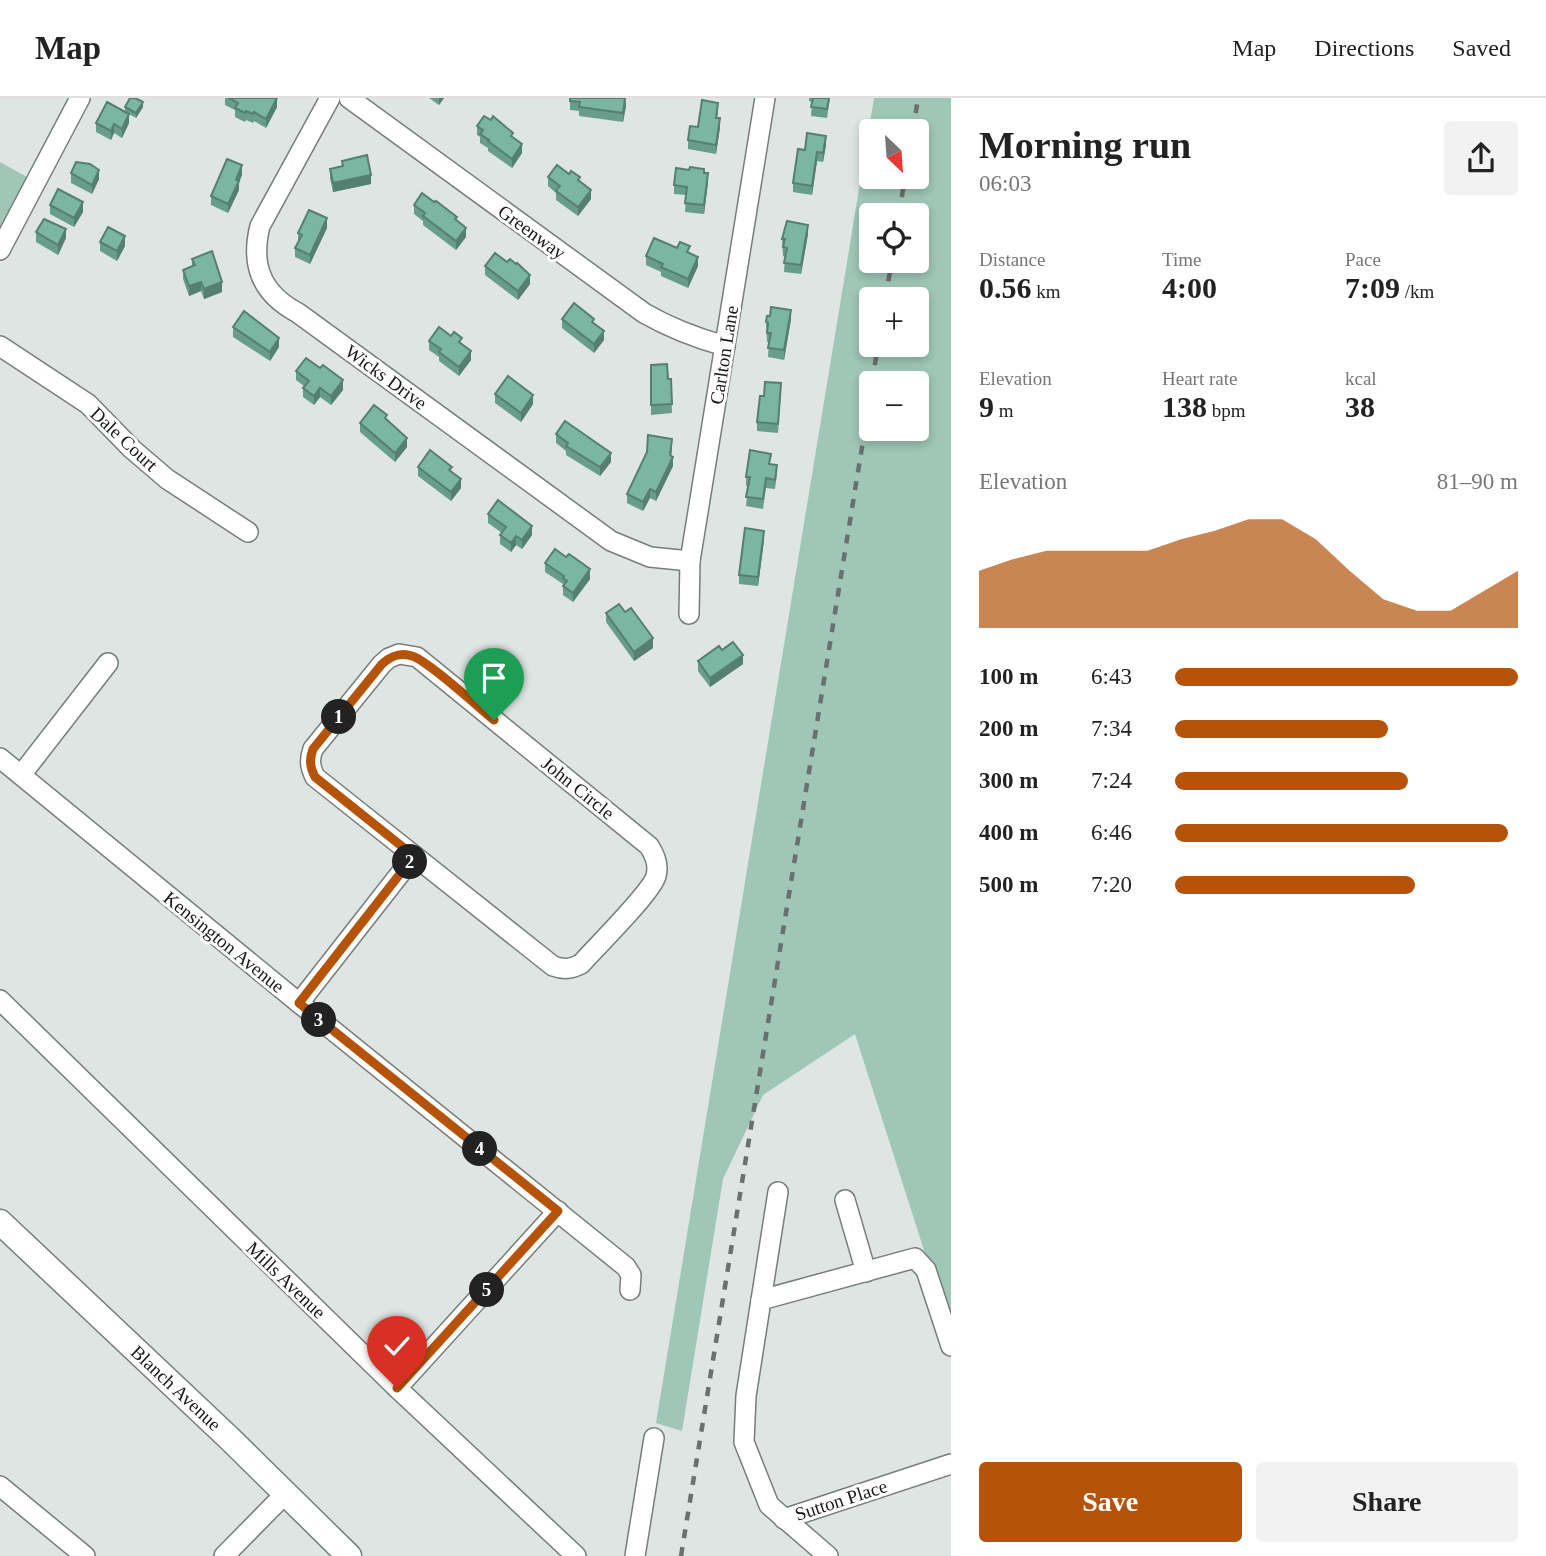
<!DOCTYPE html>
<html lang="en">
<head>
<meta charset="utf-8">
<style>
	:root { --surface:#fff; --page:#f2f2f2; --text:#222; --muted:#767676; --line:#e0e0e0; --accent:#b45309 }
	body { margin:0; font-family:"Times New Roman",serif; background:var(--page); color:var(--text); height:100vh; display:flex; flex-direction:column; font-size:26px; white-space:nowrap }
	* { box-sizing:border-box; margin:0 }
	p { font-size:23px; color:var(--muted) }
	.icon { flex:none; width:38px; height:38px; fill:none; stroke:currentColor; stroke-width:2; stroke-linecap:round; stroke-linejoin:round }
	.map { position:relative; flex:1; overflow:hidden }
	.sheet { display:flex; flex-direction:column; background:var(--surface); width:595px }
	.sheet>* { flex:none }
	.needle { width:46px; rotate:155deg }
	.tools { position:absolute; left:859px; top:21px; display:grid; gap:14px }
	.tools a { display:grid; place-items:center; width:70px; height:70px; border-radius:7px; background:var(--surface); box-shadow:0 4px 10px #0003; font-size:35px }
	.pin { position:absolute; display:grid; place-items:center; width:60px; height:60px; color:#fff; margin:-72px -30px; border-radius:50% 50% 50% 0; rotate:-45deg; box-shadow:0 0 7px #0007 }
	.pin .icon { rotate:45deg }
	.km { position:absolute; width:35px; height:35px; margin:-18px; border-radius:50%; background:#222; color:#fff; font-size:19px; line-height:35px; text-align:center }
	.round { display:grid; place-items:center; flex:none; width:74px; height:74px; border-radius:7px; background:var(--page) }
	.overview { display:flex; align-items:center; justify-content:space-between; height:119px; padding:0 28px }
	h1 { font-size:38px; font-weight:700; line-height:52px }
	.stats { display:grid; grid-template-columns:repeat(3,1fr); gap:10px; height:119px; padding:7px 28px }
	.stats div { display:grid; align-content:center }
	.stats b { font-size:30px; font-weight:700 }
	.stats small { font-size:19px; font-weight:400 }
	.stats p { font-size:19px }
	.chart { height:196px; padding:14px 28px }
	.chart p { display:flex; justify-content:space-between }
	.chart svg { width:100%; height:126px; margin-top:7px; fill:var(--accent); opacity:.7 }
	.cta { display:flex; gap:14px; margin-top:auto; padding:14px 28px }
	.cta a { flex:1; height:80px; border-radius:7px; background:var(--accent); color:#fff; font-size:28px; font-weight:700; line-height:80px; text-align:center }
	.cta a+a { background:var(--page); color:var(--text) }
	ul { padding:0 28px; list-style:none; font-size:23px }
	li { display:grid; grid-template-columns:112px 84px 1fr; align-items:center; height:52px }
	li i { height:18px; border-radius:9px; background:var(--accent) }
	header { display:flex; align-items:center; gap:42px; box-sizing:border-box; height:98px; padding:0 35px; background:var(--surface); border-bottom:2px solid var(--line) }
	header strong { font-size:33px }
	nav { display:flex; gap:38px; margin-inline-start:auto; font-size:24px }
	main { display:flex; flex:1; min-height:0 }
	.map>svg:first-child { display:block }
</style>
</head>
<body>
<header>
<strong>Map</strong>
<nav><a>Map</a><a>Directions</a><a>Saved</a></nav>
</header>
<main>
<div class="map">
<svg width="951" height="1458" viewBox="0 0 951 1458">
	<rect width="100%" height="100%" fill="#dee5e2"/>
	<g fill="#9fc6b7" fill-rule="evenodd">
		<path d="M874,0H951V1237L855,936L763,997L723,1081L682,1333L656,1325ZM872,33H917V79H872ZM872,117H917V163H872ZM872,201H917V247H872ZM872,285H917V331H872Z"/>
		<polygon points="0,64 36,84 0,152"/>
	</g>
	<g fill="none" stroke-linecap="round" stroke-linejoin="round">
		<g stroke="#777d7b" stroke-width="22">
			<g id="minor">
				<path d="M330,0L260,128C250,168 262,196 298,215L611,443L650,459L690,463"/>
				<path d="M349,0L644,215C670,230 696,240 725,248"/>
				<polyline points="0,152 80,0"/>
				<polyline points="0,248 88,306 132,351 167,381 248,434"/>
				<polyline points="689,516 690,463 765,0"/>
				<path d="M399,556L417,559L649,748C655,757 659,767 656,778C651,795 596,849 581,866C571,871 564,872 553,868L315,679C310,669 309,662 313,651L382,566L389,560Z"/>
				<polyline points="0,660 299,905 626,1169 631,1177 630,1192"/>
				<polyline points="21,677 108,565"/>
				<polyline points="0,902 397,1290 576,1458"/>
				<polyline points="299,905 414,758"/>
				<polyline points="778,1094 746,1298 744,1344 769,1407 828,1458"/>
				<polyline points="845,1102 866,1174"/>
				<polyline points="761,1202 915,1160 926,1172 951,1248"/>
				<polyline points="397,1290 558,1113"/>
				<polyline points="0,1388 85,1458"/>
				<polyline points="784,1421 951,1366"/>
				<polyline points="224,1458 285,1396"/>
				<polyline points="635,1458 654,1340"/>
			</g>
		</g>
		<g stroke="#777d7b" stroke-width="27">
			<polyline id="major" points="0,1124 229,1340 349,1458"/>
		</g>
		<use href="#minor" stroke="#fff" stroke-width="19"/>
		<use href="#major" stroke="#fff" stroke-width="24"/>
		<g stroke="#6b6f6d" stroke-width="4.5" stroke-dasharray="9 9" stroke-linecap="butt">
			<polyline points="913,33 918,0"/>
			<polyline points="899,117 905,79"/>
			<polyline points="885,201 892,163"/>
			<polyline points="872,285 878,247"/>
			<polyline points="681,1458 872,288"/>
		</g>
	</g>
	<g fill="#699d8b">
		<polygon points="225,0 277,0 277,9 266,30 254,23 253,25 246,22 245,24 235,19 235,12 225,7"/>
		<polygon points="429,0 444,0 439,7"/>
		<polygon points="809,0 830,0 827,20 811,18 812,4 809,3"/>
		<polygon points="570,3 626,8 623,24 579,18 579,13 570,12"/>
		<polygon points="125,9 143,9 136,20 129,16 129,25 122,40 114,35 111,42 96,34 96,25 125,13"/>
		<polygon points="718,14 717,20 720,29 716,56 688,51 688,42 698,29"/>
		<polygon points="477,28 513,40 522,55 512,70 488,53 488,50 480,45 480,39 477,37"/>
		<polygon points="826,47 823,64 817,63 812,97 793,94 793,85 805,52"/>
		<polygon points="342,63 371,86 333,94 330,80 330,71 342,68"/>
		<polygon points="71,75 99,81 92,96 71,85"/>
		<polygon points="704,75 708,84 704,116 685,114 686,97 674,96 674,87"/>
		<polygon points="242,77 239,84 239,92 228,115 211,107 211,98"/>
		<polygon points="548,79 580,83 591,101 578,118 556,102 556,95 548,88"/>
		<polygon points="50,107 83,114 74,129 50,116"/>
		<polygon points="414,107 457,123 466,139 456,152 423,127 423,123 414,116"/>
		<polygon points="327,130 310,166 295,159 295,150 298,144 298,135"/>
		<polygon points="36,134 66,140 58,157 36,144"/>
		<polygon points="808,136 801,176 784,174 785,159 783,158 782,141"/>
		<polygon points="100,144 125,148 117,163 100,153"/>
		<polygon points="677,150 690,156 698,168 688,190 661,178 661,174 646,167 646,158"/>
		<polygon points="192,161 222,194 204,201 201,193 189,198 183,181 183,172 192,168"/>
		<polygon points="485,168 530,186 518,202 485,177"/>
		<polygon points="562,221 594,225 604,242 594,255 562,230"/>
		<polygon points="791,221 784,262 768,259 769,244 767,244 766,224"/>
		<polygon points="233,229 279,249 270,263 233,239"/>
		<polygon points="429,243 462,247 471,262 459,278 439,263 439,259 429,252"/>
		<polygon points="651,267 668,281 671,281 672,315 651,317"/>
		<polygon points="320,270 343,292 331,307 320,299 314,307 303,299 303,290 304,288 296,282 296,273"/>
		<polygon points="781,294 778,335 757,333 757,324 764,298"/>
		<polygon points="495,296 533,306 521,324 495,305"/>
		<polygon points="387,321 407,349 395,364 360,334 360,325"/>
		<polygon points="556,336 611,364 600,378 566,357 566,353 556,345"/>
		<polygon points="672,350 671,358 673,368 656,403 650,400 643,413 627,405 627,396"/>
		<polygon points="770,366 777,376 775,391 766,390 763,411 746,408 748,388 746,388 746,379"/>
		<polygon points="418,369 452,373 461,390 451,403 418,378"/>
		<polygon points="488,416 532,437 522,451 516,447 511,454 500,446 500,437 502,435 488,425"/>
		<polygon points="764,442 758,488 739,486 739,477"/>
		<polygon points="545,465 590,481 573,504 563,497 563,486 545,474"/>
		<polygon points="625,514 653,550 634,563 606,524 606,515"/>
		<polygon points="722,552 743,566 710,589 698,573 698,563"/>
	</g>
	<g fill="#557f71">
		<polygon points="277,0 277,9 266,30 266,21"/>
		<polygon points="439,0 444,0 439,7"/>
		<polygon points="626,0 626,8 623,24 623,15"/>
		<polygon points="143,4 143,9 136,20 136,15"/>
		<polygon points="129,16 129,25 122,40 122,31"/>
		<polygon points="720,20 720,29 716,56 716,47"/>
		<polygon points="114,26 114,35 111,42 111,33"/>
		<polygon points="826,38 826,47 823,64 823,55"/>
		<polygon points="522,46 522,55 512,70 512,61"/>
		<polygon points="817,54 817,63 812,97 812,88"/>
		<polygon points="242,67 242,77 239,84 239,92 228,115 228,106 236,82"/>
		<polygon points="99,72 99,81 92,96 92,87"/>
		<polygon points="708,75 708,84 704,116 704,107"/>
		<polygon points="371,77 371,86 333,94 333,85"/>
		<polygon points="591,92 591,101 578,118 578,109"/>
		<polygon points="83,104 83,114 74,129 74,120"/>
		<polygon points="327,120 327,130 310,166 310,157"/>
		<polygon points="808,127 808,136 801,176 801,167"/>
		<polygon points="466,130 466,139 456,152 456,143"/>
		<polygon points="66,131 66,140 58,157 58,147"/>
		<polygon points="125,138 125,148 117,163 117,153"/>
		<polygon points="698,159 698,168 688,190 688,181"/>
		<polygon points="530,177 530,186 518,202 518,193"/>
		<polygon points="201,184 201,193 189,198 189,188"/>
		<polygon points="222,184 222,194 204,201 204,191"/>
		<polygon points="791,212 791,221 784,262 784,252"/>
		<polygon points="604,233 604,242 594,255 594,246"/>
		<polygon points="279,240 279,249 270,263 270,254"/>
		<polygon points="471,253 471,262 459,278 459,269"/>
		<polygon points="343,282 343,292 331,307 331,298"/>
		<polygon points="320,290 320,299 314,307 314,298"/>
		<polygon points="533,297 533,306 521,324 521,315"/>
		<polygon points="407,340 407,349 395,364 395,355"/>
		<polygon points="672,341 672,350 670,366 673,359 673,368 656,403 656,394 670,357"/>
		<polygon points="611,355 611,364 600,378 600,369"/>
		<polygon points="461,381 461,390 451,403 451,394"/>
		<polygon points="650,391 650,400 643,413 643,404"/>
		<polygon points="532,428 532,437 522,451 522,442"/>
		<polygon points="764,433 764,442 758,488 758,479"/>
		<polygon points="516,438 516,447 511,454 511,445"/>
		<polygon points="590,471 590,481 573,504 573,495"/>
		<polygon points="653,540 653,550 634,563 634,554"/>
		<polygon points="743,557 743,566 710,589 710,580"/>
	</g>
	<g fill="#7ab6a2" stroke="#557f71" stroke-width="2">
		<polygon points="130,0 135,0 143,4 136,15 125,9"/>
		<polygon points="229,0 277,0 266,21 254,14 253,16 246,13 245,15 235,10 238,5"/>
		<polygon points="570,0 625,0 623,15 579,9 580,4 570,3"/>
		<polygon points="813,0 829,0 827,11 811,9"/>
		<polygon points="702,2 718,5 716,20 720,20 716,47 688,42 690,28 698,29"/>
		<polygon points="107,4 129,16 122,31 114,26 111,33 96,25"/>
		<polygon points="484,18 491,22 493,18 513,35 511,38 522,46 512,61 488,43 489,42 480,36 483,32 477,28"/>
		<polygon points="807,35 826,38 823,55 817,54 812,88 793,85 798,51 805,52"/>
		<polygon points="367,57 371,77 333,85 330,71 343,68 342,63"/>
		<polygon points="227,61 242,67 236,82 239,83 228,106 211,98"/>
		<polygon points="76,64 90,66 99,72 92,87 71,75"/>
		<polygon points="557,67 569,76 571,73 580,79 578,82 591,92 578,109 556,93 560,88 548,79"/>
		<polygon points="690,69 704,71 704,75 708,75 704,107 685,105 687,89 674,87 676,70 689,72"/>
		<polygon points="58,91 83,104 74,120 50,107"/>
		<polygon points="422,95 434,104 436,103 457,119 455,121 466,130 456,143 423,118 425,115 414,107"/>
		<polygon points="309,112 327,120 310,157 295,150 302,137 298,135"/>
		<polygon points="44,121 66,131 58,147 36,134"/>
		<polygon points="787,123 808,127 801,167 784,165 787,150 783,149 785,141 782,141"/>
		<polygon points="108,129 125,138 117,153 100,144"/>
		<polygon points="654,140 677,150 680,144 690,148 687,154 698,159 688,181 661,169 663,166 646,158"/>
		<polygon points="212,153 222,184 204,191 201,184 189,188 183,172 195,167 192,161"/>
		<polygon points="495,155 507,164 510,161 516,166 517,165 530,177 518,193 485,168"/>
		<polygon points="574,205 594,221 592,224 604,233 594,246 562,221"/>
		<polygon points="771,209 791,212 784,252 768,250 771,235 767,235 768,225 766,224 767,218 770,218"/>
		<polygon points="244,213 279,240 270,254 233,229"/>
		<polygon points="439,229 451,238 454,234 462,240 459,244 471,253 459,269 439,254 441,251 429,243"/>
		<polygon points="306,260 320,270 323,267 343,282 331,298 320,290 314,298 303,290 309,283 296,273"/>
		<polygon points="667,266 668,281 671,281 672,306 651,307 651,267"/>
		<polygon points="508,278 533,297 521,315 495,296"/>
		<polygon points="765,284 781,285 778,326 757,324 760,298 764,298"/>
		<polygon points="374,307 387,317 385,320 407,340 395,355 360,325"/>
		<polygon points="565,323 611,355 600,369 566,348 568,345 556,336"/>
		<polygon points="648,337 672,341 670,357 673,359 656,394 650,391 643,404 627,396 647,354"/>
		<polygon points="430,352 452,369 449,372 461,381 451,394 418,369"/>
		<polygon points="750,352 771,356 769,366 777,367 775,382 766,380 763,401 746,399 750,379 746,379"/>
		<polygon points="498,402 532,428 522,442 516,438 511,445 500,437 506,429 488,416"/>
		<polygon points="745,430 764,433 758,479 739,477"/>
		<polygon points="555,451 566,459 569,456 590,471 573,495 563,488 567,483 563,480 564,478 545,465"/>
		<polygon points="619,506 625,514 631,510 653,540 634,554 606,515"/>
		<polygon points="733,544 743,557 710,580 698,563 719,548 722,552"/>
	</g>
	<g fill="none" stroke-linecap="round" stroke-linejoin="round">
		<g stroke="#fff" stroke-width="14">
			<path id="route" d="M397,1290L558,1113L299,905L414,758L315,679C310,669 309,662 313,651L382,566C391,558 400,554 412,558C427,562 478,609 494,622"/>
		</g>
		<use href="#route" stroke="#b45309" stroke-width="9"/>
	</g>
	<g text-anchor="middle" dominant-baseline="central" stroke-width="6" stroke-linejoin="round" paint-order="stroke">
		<g font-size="19" fill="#181a19" stroke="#fff">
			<text transform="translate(532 134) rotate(36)">Greenway</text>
			<text transform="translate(724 257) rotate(-81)">Carlton Lane</text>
			<text transform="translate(386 279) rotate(36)">Wicks Drive</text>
			<text transform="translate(124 341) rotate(43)">Dale Court</text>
			<text transform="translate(578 690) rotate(39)">John Circle</text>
			<text transform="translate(224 844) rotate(39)">Kensington Avenue</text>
			<text transform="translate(286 1182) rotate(44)">Mills Avenue</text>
			<text transform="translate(176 1290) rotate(43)">Blanch Avenue</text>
			<text transform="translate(841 1402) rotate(-18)">Sutton Place</text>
		</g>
	</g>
</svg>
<div class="tools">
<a><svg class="needle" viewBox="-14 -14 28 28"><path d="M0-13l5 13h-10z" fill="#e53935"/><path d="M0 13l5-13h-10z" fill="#767676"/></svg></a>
<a><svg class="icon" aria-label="locate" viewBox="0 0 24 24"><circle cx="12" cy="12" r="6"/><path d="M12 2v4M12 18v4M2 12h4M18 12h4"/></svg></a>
<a>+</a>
<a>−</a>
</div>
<div class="pin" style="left:494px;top:622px;background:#1e9e55"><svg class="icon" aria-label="arrive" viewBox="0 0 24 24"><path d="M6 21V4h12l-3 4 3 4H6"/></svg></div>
<div class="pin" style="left:397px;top:1290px;background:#d93025"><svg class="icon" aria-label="check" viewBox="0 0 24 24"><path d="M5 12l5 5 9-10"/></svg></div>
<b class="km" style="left:339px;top:619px">1</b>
<b class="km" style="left:410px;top:764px">2</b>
<b class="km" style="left:319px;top:922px">3</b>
<b class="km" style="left:480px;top:1051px">4</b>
<b class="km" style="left:487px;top:1192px">5</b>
</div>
<section class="sheet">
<div class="overview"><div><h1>Morning run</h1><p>06:03</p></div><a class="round"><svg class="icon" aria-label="share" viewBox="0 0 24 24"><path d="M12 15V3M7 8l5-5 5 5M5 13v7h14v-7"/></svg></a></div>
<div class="stats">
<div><p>Distance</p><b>0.56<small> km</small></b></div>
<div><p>Time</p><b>4:00</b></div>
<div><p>Pace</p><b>7:09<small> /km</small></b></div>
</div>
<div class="stats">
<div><p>Elevation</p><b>9<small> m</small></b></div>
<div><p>Heart rate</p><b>138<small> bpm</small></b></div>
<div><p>kcal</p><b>38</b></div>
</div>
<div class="chart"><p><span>Elevation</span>81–90 m</p>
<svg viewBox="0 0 160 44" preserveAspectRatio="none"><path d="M0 44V24L10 20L20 17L30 17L40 17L50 17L60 13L70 10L80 6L90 6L100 13L110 24L120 34L130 38L140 38L150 31L160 24V44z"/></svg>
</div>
<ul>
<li><b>100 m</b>6:43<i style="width:100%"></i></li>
<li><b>200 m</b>7:34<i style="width:62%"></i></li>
<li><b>300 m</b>7:24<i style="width:68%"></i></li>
<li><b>400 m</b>6:46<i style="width:97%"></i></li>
<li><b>500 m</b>7:20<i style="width:70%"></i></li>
</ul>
<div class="cta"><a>Save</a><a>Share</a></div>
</section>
</main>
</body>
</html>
